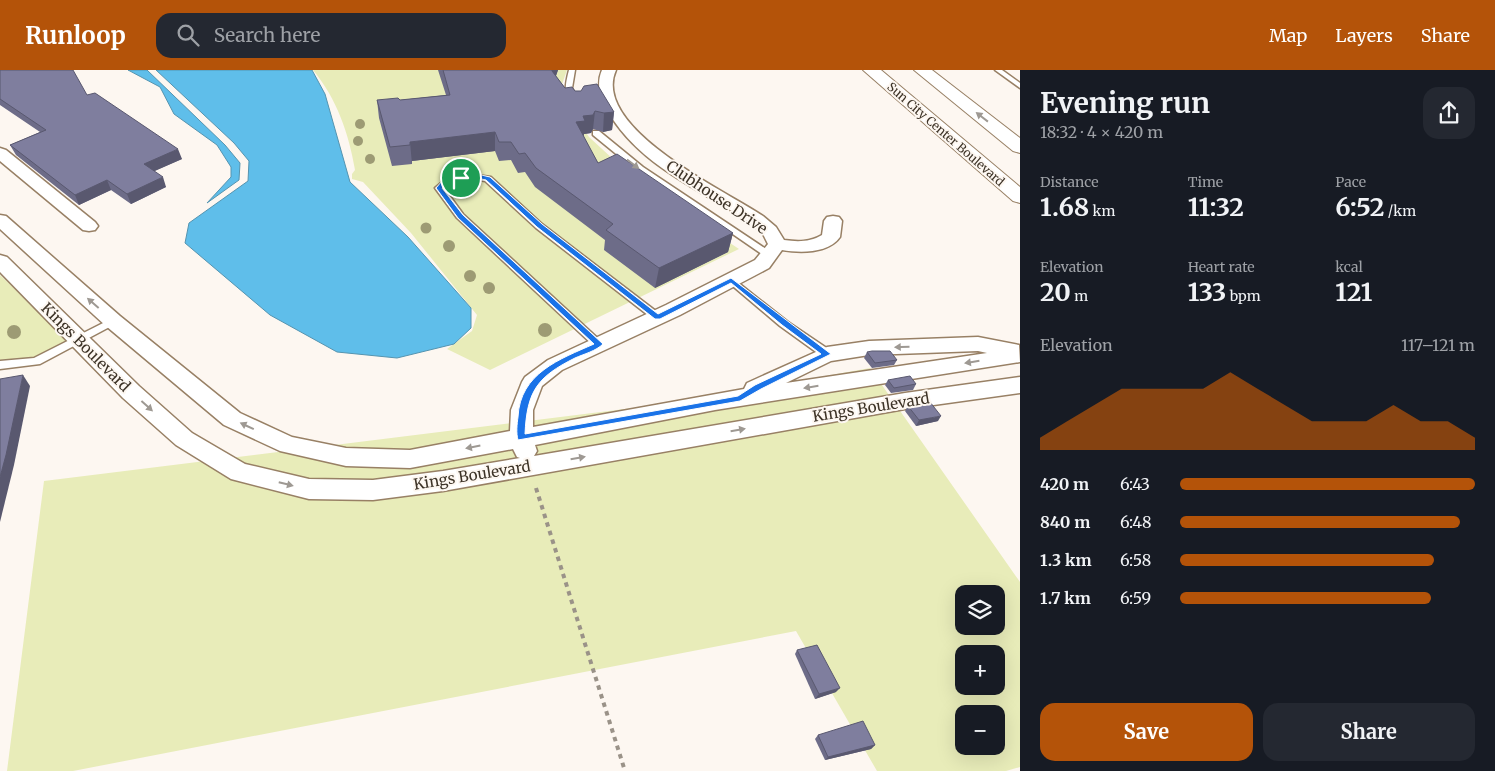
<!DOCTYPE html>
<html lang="en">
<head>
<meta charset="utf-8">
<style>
	:root { --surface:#171b24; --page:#242831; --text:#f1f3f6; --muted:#9ea1a6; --accent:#b45309 }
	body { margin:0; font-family:Merriweather,serif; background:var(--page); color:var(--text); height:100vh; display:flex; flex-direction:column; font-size:19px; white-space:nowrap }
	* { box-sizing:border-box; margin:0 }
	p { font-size:16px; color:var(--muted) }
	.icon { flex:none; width:28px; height:28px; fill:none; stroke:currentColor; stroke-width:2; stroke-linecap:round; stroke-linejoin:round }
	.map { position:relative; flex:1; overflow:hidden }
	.side { display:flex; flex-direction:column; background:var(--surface); width:475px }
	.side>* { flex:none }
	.fabs { position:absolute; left:955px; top:515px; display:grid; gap:10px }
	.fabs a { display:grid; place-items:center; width:50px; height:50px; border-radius:10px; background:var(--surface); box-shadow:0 5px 20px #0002; font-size:25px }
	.pin { position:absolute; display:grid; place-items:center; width:42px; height:42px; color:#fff; margin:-21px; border:2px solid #fff; border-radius:50%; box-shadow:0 1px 5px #0007 }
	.round { display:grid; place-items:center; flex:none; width:52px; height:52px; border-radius:15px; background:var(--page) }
	.overview { display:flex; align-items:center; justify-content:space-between; height:85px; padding:0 20px }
	h1 { font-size:28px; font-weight:700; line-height:38px }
	.stats { display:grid; grid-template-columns:repeat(3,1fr); gap:8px; height:85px; padding:5px 20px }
	.stats div { display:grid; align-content:center }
	.stats b { font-size:25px; font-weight:700 }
	.stats small { font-size:14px; font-weight:400 }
	.stats p { font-size:14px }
	.chart { height:140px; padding:10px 20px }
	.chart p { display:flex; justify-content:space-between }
	.chart svg { width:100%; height:90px; margin-top:5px; fill:var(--accent); opacity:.7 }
	.cta { display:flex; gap:10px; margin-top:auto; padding:10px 20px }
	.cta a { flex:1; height:58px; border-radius:15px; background:var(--accent); color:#fff; font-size:20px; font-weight:700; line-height:58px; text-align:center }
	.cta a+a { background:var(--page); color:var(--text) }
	ul { padding:0 20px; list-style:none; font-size:16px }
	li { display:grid; grid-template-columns:80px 60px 1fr; align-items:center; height:38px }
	li i { height:12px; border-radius:6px; background:var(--accent) }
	header { display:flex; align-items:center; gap:30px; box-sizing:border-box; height:70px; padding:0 25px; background:var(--accent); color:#fff }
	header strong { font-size:24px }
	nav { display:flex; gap:28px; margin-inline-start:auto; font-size:18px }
	.search { width:350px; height:45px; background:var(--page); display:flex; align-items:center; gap:12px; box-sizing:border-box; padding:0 18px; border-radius:15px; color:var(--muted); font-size:19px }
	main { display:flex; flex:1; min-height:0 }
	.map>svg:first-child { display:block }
</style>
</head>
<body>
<header>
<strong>Runloop</strong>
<div class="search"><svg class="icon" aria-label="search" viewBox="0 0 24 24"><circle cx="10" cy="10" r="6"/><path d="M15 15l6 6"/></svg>Search here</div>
<nav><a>Map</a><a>Layers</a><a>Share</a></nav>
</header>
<main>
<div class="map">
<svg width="1020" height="701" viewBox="0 0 1020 701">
	<rect width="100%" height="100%" fill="#fdf7f1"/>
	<g fill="#e8ecb9" fill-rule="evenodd">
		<path d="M313,0H567L559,23L589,67L638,112L739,179L490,300L447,279L472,261L477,245L411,163L363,112L352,109V104L355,100C349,64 337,29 313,0Z"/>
		<polygon points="0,205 69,270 34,289 0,292"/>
		<path d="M870,298L1020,512V697L1006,701H877L796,561L73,701H7L44,411L681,332ZM964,524H996V556H964ZM964,584H996V616H964ZM964,644H996V676H964Z"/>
	</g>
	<g fill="#5fbeea" stroke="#5594b0">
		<polygon points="128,0 147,0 225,75 240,93 239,110 207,133 231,107 231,97 217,75 174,44 160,17"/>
		<polygon points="156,0 312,0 325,24 350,112 408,167 471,238 471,258 454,274 397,288 337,282 270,245 185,173 189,153 248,111 249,91 234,73"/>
	</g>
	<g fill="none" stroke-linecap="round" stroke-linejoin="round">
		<g stroke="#988065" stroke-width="3">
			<g id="lane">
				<path d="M569,0H575L572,18L578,31L574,33C562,26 566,12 569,0Z"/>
				<polygon points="995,0 1002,0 1020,13 1020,18"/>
				<polygon points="593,61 599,61 643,97 772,183 772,187 766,187 692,136 637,101 593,65"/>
				<path d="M462,105H476L491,107L542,154L661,245L662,247L661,249H653L536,158L485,111C471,108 455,109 444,118L463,144L604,274L603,277H595L457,148L435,118L446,109Z"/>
				<polygon points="731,207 788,252 831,281 832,284 831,287 823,287 780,256 728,212 726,210"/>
				<polygon points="113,248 118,251 117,253 40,294 0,299 0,291 34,288"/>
			</g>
		</g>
		<g stroke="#988065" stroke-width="3">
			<g id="street">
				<path d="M602,0H616C590,58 726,121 763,146L776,157L784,170C798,172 810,172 822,165L824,151L827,147L833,146L839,147L842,151L840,167C828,184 799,183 782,180L769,198L680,245L562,300L542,316L533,340V357L744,319L747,313L827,277L869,271L978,267L1019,275L1020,292L715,340L535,375L537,381L534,386L905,323L1020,307V323L905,339L443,421L373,430L309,429L231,409L176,375L123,328L0,202V185L7,187L139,316L192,363L245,394L309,409L373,410L443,401L520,388L517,387L513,379L410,398L346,396L280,381L224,355L106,256L0,159V145L6,146L120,246L240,343L292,367L346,378L410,380L510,361L511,340L522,312L525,307L548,290L666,235L755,190L768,174L763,164L751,153C700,119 639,96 607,40C600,27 596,14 602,0ZM978,281L987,283L786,313L831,291L869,285Z"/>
				<polygon points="0,78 6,80 95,152 98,156 95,160 89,161 83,160 0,91"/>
			</g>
		</g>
		<g stroke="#988065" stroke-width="2">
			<g id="secondary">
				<polygon points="863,0 881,0 1020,117 1020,133 1013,131"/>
				<polygon points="914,0 932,0 1020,68 1020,83 1013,81"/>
			</g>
		</g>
		<polyline stroke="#9a9288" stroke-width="4" stroke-dasharray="4.5 4.5" stroke-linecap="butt" points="536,418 625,701"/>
		<use href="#lane" fill="#fff" fill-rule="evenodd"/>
		<use href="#street" fill="#fff" fill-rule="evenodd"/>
		<use href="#secondary" fill="#fff" fill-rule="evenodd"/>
	</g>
	<g fill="#9d9b74">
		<circle cx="360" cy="54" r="5"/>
		<circle cx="358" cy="71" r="5"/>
		<circle cx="370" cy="89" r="5"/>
		<circle cx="426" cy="158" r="5.5"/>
		<circle cx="449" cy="176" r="6"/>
		<circle cx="470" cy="206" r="6"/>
		<circle cx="489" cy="218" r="6"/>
		<circle cx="545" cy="260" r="7"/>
		<circle cx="14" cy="262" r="7"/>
	</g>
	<g fill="#6d6c88">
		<polygon points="0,0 87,25 182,89 154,101 166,117 131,134 111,120 79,135 16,85 10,75 40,62 0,35"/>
		<polygon points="438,0 558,0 556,6 565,18 575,21 614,42 612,60 603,62 593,59 591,63 584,64 583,66 598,93 733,163 728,182 655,218 604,180 605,170 535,117 525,102 518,103 511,90 499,91 495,81 412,91 412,94 392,96 379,48 377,30 400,30 446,25"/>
		<polygon points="867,282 897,290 894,295 872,298 864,288"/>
		<polygon points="888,310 916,314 913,320 891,323 885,315"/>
		<polygon points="908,336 938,351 916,356 905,341"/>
		<polygon points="797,580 836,622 815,629 795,584"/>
		<polygon points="818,665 875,675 871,679 825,690 815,669"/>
	</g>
	<g fill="#59586f">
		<polygon points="552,0 558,0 551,19"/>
		<polygon points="595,41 593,59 591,63 584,64 583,70 576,52 583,46"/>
		<polygon points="614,42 612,60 603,62 604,43"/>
		<polygon points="495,62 495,81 412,91 412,94 410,72"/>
		<polygon points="178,79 182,89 148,104 144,94"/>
		<polygon points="163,107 166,117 131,134 127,124"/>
		<polygon points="107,110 111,120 79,135 75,125"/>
		<polygon points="733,163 728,182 655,218 659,198"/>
		<polygon points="23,305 30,316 14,395 0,452 0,407"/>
		<polygon points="941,346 938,351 916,356 919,350"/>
		<polygon points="840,618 836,622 815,629 819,624"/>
		<polygon points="875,675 871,679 825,690 828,687"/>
	</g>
	<g fill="#7f7e9e" stroke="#59586f">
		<polygon points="0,0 73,0 87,25 95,23 178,79 144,94 163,107 127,124 107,110 75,125 10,75 46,60 0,29"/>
		<polygon points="443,0 552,0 552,1 565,18 572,17 575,21 581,21 584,16 597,14 614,42 604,43 595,41 593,45 583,46 585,51 576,52 598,93 617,84 733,163 659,198 606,160 613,154 536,98 525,83 519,84 511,72 499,72 495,62 410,72 410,75 390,77 377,30 398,28 400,30 450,25"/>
		<polygon points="872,281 890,281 897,290 875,293 867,282"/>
		<polygon points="23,305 6,385 0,407 0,309"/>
		<polygon points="910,306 916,314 894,318 888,310"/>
		<polygon points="930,332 941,346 919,350 908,336"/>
		<polygon points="817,575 840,618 819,624 797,580"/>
		<polygon points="863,651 875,675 828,687 818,665"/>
	</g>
	<defs><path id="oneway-solid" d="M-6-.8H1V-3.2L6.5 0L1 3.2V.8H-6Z" transform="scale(1.25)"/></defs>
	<g fill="#9e9993">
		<use href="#oneway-solid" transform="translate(982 47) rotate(-142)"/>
		<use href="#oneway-solid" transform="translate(633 94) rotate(37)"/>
		<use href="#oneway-solid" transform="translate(93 233) rotate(-139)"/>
		<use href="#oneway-solid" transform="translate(902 277) rotate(178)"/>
		<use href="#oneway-solid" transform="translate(972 292) rotate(171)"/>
		<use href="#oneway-solid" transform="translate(811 317) rotate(171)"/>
		<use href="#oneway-solid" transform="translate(147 336) rotate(42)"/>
		<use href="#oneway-solid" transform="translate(247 356) rotate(-155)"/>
		<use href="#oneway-solid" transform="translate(738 360) rotate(-10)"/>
		<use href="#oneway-solid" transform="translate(473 377) rotate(169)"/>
		<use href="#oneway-solid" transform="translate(578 388) rotate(-10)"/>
		<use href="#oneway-solid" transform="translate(286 414) rotate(14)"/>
	</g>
	<path fill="#1a73e8" stroke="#fff" fill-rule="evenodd" d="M477,104L490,107L542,154L658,244L731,208L831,284L761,319L740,331L518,370C516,363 517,354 518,347C520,303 560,289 594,274L458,148L436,118L442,111ZM477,108L486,110L537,157L655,249H660L731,213L782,255L821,284L755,315L738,326L525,364C527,321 537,307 575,288C584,284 596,281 603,274L463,145L442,118L446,114Z"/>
	<g text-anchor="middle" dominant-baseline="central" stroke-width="4" stroke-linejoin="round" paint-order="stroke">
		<g font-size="12" fill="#3d3327" stroke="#fdf7f1">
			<text transform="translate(946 64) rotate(41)">Sun City Center Boulevard</text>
		</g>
		<g font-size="15" fill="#3d3327" stroke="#fdf7f1">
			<text transform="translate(717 127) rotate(34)">Clubhouse Drive</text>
			<text transform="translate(86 277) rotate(45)">Kings Boulevard</text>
			<text transform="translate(871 337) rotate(-9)">Kings Boulevard</text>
			<text transform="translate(472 405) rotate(-9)">Kings Boulevard</text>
		</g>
	</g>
</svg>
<div class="fabs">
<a><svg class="icon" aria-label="layers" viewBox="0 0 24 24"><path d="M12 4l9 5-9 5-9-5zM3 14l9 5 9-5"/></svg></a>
<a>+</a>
<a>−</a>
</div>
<div class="pin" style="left:461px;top:108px;background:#1e9e55"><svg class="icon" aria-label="arrive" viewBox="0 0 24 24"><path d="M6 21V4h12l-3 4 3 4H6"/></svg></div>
</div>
<section class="side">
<div class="overview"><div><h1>Evening run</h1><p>18:32 · 4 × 420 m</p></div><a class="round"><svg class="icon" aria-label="share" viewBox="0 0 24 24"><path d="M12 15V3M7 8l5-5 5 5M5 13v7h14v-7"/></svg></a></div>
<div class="stats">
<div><p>Distance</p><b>1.68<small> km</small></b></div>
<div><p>Time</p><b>11:32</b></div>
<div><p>Pace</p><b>6:52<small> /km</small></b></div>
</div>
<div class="stats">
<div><p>Elevation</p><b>20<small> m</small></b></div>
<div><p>Heart rate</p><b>133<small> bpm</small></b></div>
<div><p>kcal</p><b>121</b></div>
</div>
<div class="chart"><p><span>Elevation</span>117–121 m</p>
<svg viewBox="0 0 160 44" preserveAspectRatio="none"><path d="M0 44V38L10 30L20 22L30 14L40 14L50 14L60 14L70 6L80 14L90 22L100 30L110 30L120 30L130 22L140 30L150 30L160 38V44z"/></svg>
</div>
<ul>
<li><b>420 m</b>6:43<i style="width:100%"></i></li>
<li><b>840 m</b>6:48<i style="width:95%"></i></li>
<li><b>1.3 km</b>6:58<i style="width:86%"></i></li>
<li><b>1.7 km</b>6:59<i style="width:85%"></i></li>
</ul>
<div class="cta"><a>Save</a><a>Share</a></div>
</section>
</main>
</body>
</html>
